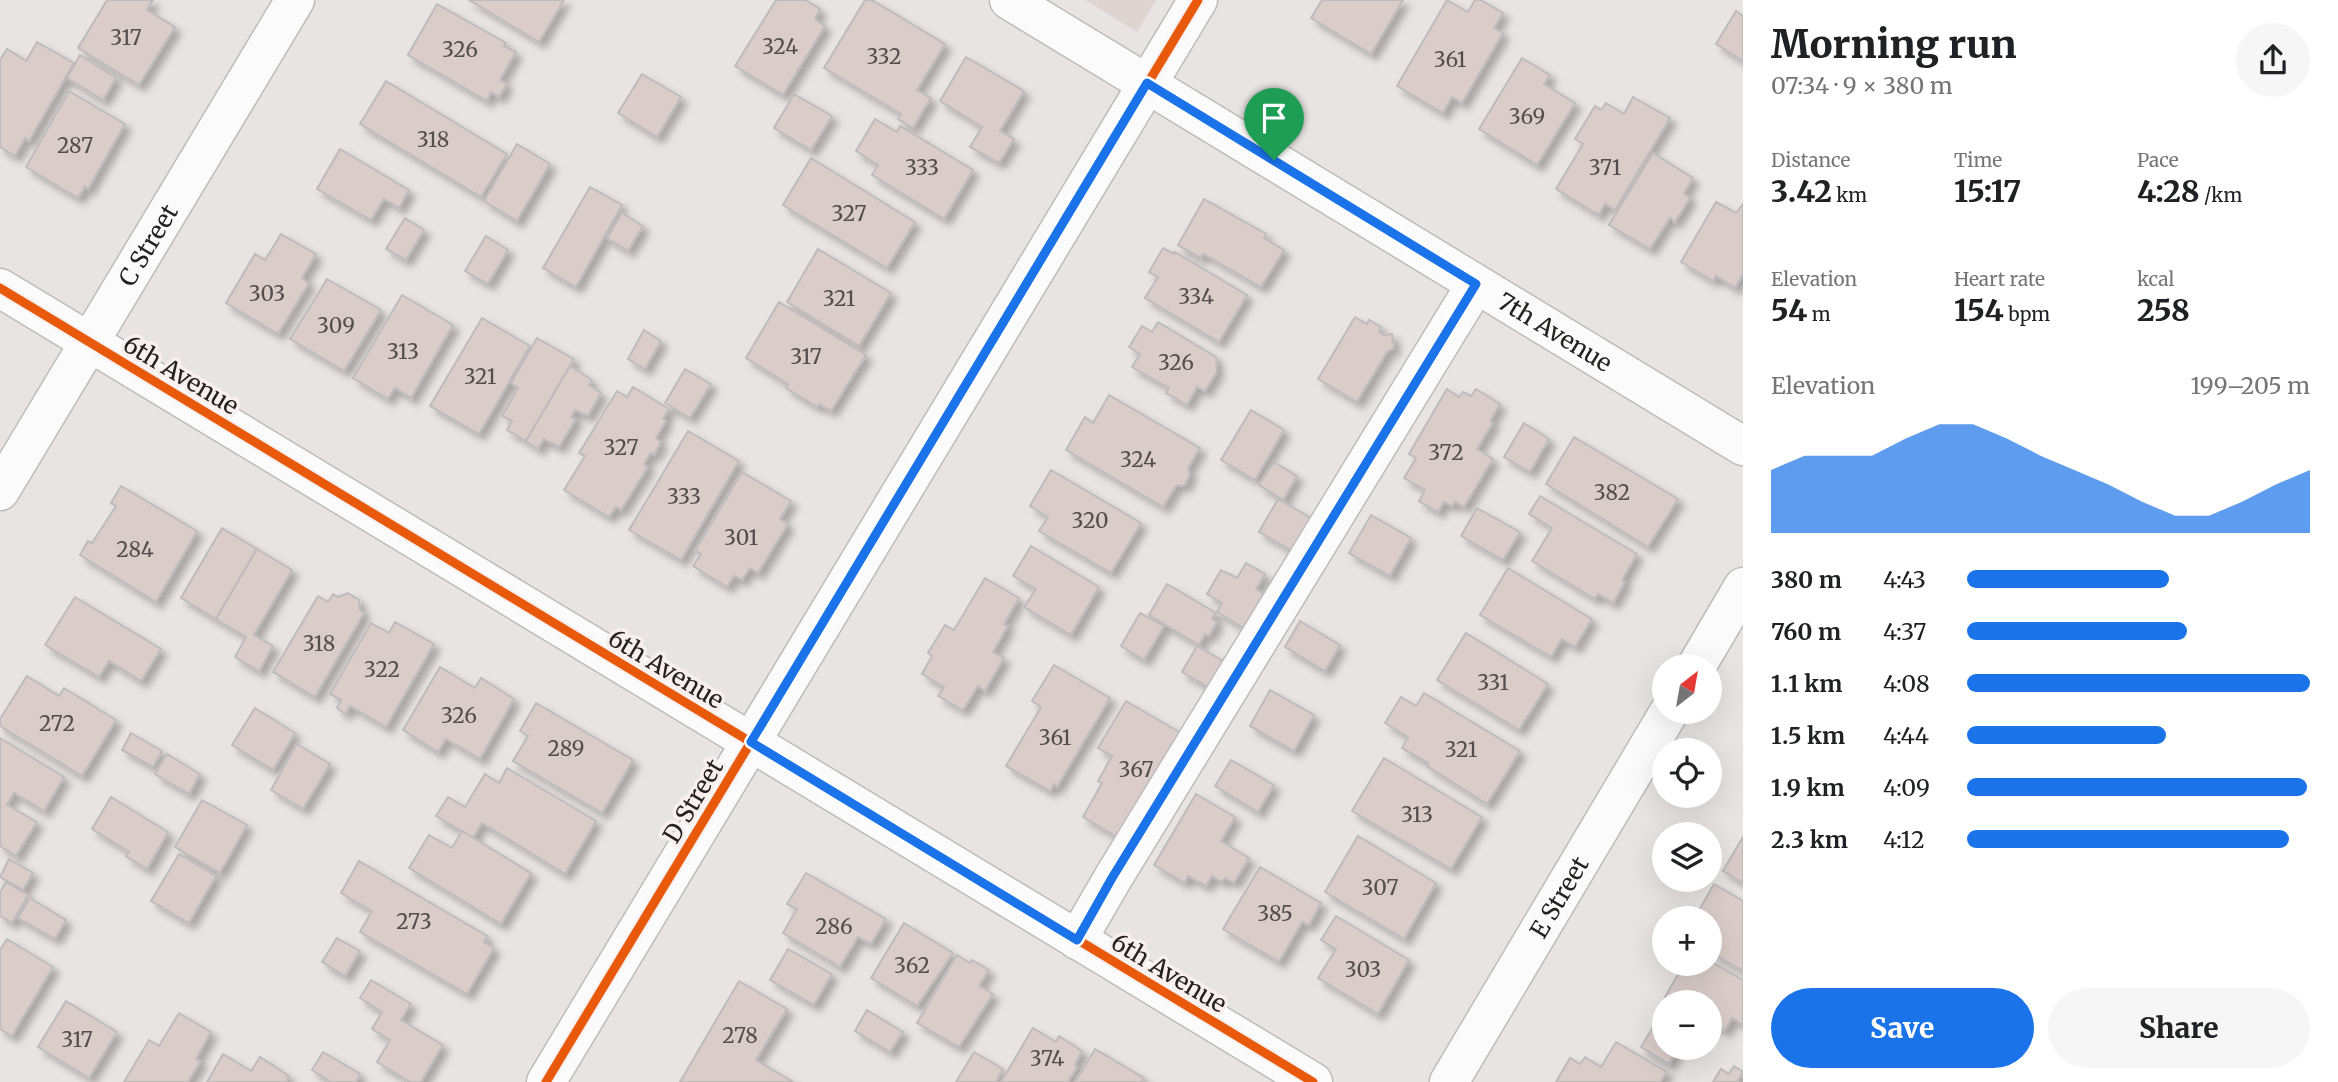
<!DOCTYPE html>
<html lang="en">
<head>
<meta charset="utf-8">
<style>
	:root { --surface:#fff; --page:#f6f6f6; --text:#202124; --muted:#757577; --accent:#1a73e8 }
	body { margin:0; font-family:Merriweather,serif; background:var(--page); color:var(--text); height:100vh; display:flex; flex-direction:column; font-size:26px; white-space:nowrap }
	* { box-sizing:border-box; margin:0 }
	p { font-size:23px; color:var(--muted) }
	.icon { flex:none; width:38px; height:38px; fill:none; stroke:currentColor; stroke-width:2; stroke-linecap:round; stroke-linejoin:round }
	.map { position:relative; flex:1; overflow:hidden }
	.details { display:flex; flex-direction:column; background:var(--surface); width:595px }
	.details>* { flex:none }
	.needle { width:46px; rotate:31deg }
	.buttons { position:absolute; left:1652px; top:654px; display:grid; gap:14px }
	.buttons a { display:grid; place-items:center; width:70px; height:70px; border-radius:50%; background:var(--surface); box-shadow:0 7px 28px #0002; font-size:35px }
	.pin { position:absolute; display:grid; place-items:center; width:60px; height:60px; color:#fff; margin:-72px -30px; border-radius:50% 50% 50% 0; rotate:-45deg; box-shadow:0 0 7px #0007 }
	.pin .icon { rotate:45deg }
	.round { display:grid; place-items:center; flex:none; width:74px; height:74px; border-radius:37px; background:var(--page) }
	.headline { display:flex; align-items:center; justify-content:space-between; height:119px; padding:0 28px }
	h1 { font-size:38px; font-weight:800; line-height:52px }
	.metrics { display:grid; grid-template-columns:repeat(3,1fr); gap:10px; height:119px; padding:7px 28px }
	.metrics div { display:grid; align-content:center }
	.metrics b { font-size:30px; font-weight:800 }
	.metrics small { font-size:19px; font-weight:400 }
	.metrics p { font-size:19px }
	.chart { height:196px; padding:14px 28px }
	.chart p { display:flex; justify-content:space-between }
	.chart svg { width:100%; height:126px; margin-top:7px; fill:var(--accent); opacity:.7 }
	.action { display:flex; gap:14px; margin-top:auto; padding:14px 28px }
	.action a { flex:1; height:80px; border-radius:42px; background:var(--accent); color:#fff; font-size:28px; font-weight:800; line-height:80px; text-align:center }
	.action a+a { background:var(--page); color:var(--text) }
	ul { padding:0 28px; list-style:none; font-size:23px }
	li { display:grid; grid-template-columns:112px 84px 1fr; align-items:center; height:52px }
	li i { height:18px; border-radius:9px; background:var(--accent) }
	main { display:flex; flex:1; min-height:0 }
	.map>svg:first-child { display:block }
</style>
</head>
<body>
<main>
<div class="map">
<svg width="1743" height="1082" viewBox="0 0 1743 1082">
	<defs>
		<filter id="shadow"><feDropShadow dx="6" dy="6" stdDeviation="3.5" flood-color="#0004"/></filter>
	</defs>
	<rect width="100%" height="100%" fill="#e8e4e3"/>
	<polygon fill="#ded4d2" points="1085,0 1156,0 1137,32"/>
	<g fill="#dacdc9" stroke="#bebbba" stroke-width="2" filter="url(#shadow)">
		<polygon points="107,0 153,0 147,10 175,27 139,85 78,48"/>
		<polygon points="469,0 564,0 539,42"/>
		<polygon points="776,0 806,0 820,9 815,19 825,26 783,95 735,66"/>
		<polygon points="865,0 872,0 945,44 917,90 931,98 913,128 898,119 901,114 824,68"/>
		<polygon points="1322,0 1403,0 1371,54 1311,18"/>
		<polygon points="1447,0 1468,12 1475,0 1481,0 1503,13 1494,28 1503,33 1462,103 1452,97 1443,113 1397,86"/>
		<polygon points="437,4 506,43 504,46 516,52 500,80 507,84 499,97 491,92 487,101 408,55"/>
		<polygon points="1736,11 1743,16 1743,61 1716,44"/>
		<polygon points="37,42 74,63 29,141 25,138 15,156 0,147 0,60 7,49 26,61"/>
		<polygon points="80,55 116,78 103,100 67,78"/>
		<polygon points="966,57 1024,91 1000,131 1014,139 999,163 970,147 982,127 940,101"/>
		<polygon points="1522,58 1550,75 1544,84 1575,103 1537,165 1479,129"/>
		<polygon points="642,74 681,97 657,137 618,113"/>
		<polygon points="386,81 507,154 481,197 360,124"/>
		<polygon points="69,91 125,124 88,189 85,187 78,198 26,167"/>
		<polygon points="794,94 832,116 811,150 774,128"/>
		<polygon points="1633,97 1670,118 1615,210 1605,204 1599,215 1556,189 1583,144 1575,139 1595,106 1601,110 1606,103 1624,114"/>
		<polygon points="875,119 897,132 900,126 973,170 944,219 872,175 878,165 856,151"/>
		<polygon points="517,144 550,164 517,221 484,201"/>
		<polygon points="340,149 409,190 399,208 384,199 371,220 317,189"/>
		<polygon points="1653,153 1693,178 1684,193 1690,198 1675,222 1670,218 1650,249 1609,225"/>
		<polygon points="811,158 915,222 887,268 783,205"/>
		<polygon points="590,187 622,205 576,287 543,268"/>
		<polygon points="1204,199 1266,234 1264,238 1284,250 1261,287 1203,254 1201,258 1178,245"/>
		<polygon points="1716,202 1736,213 1743,204 1743,274 1735,288 1716,276 1713,281 1681,262"/>
		<polygon points="622,213 643,226 628,251 607,238"/>
		<polygon points="405,218 424,230 406,260 386,249"/>
		<polygon points="281,234 316,254 302,278 309,283 278,334 226,303 255,254 265,260"/>
		<polygon points="486,236 508,250 488,284 465,271"/>
		<polygon points="1163,248 1174,254 1175,252 1247,295 1219,342 1145,298 1158,277 1149,272"/>
		<polygon points="818,249 891,293 859,346 787,302"/>
		<polygon points="327,279 381,310 344,371 290,339"/>
		<polygon points="402,295 453,325 411,398 395,388 388,399 353,378"/>
		<polygon points="779,302 866,355 831,411 819,404 817,407 786,388 788,384 746,358"/>
		<polygon points="1355,317 1367,324 1369,320 1381,327 1379,332 1384,335 1392,334 1394,348 1387,352 1357,402 1318,379"/>
		<polygon points="482,318 530,346 479,434 430,406"/>
		<polygon points="1158,322 1216,357 1217,372 1205,391 1197,387 1187,405 1166,393 1169,388 1132,367 1140,354 1129,347 1142,326 1152,332"/>
		<polygon points="644,330 661,341 645,369 628,359"/>
		<polygon points="537,338 574,359 526,441 507,430 512,421 502,416 518,388 511,383"/>
		<polygon points="570,366 592,380 589,385 601,393 588,416 575,410 571,417 576,419 559,447 544,439 538,449 526,441"/>
		<polygon points="685,369 711,384 690,418 665,403"/>
		<polygon points="633,387 669,409 663,419 666,421 656,438 661,442 654,455 651,453 644,464 648,467 621,510 616,507 609,517 564,490 585,456 579,453 617,391 627,397"/>
		<polygon points="1447,389 1459,397 1463,392 1471,396 1476,389 1500,404 1490,421 1493,423 1477,449 1493,459 1464,507 1455,502 1452,506 1444,502 1438,512 1419,501 1425,490 1404,478 1416,458 1409,454"/>
		<polygon points="1109,395 1200,448 1188,468 1190,475 1185,485 1176,486 1163,507 1066,450 1085,417 1093,423"/>
		<polygon points="1251,410 1284,430 1255,480 1221,460"/>
		<polygon points="1524,423 1549,439 1530,472 1504,457"/>
		<polygon points="688,431 739,461 681,560 629,530"/>
		<polygon points="1574,437 1678,499 1648,547 1546,484"/>
		<polygon points="1274,462 1297,476 1283,500 1259,485"/>
		<polygon points="1051,470 1141,523 1111,573 1039,531 1048,517 1030,506"/>
		<polygon points="742,472 791,501 780,519 788,524 758,573 750,568 742,580 734,576 727,587 693,566 701,554 695,551"/>
		<polygon points="121,486 197,531 156,602 80,555 88,541 92,543 116,506 111,503"/>
		<polygon points="1540,496 1637,554 1622,580 1625,582 1613,603 1598,594 1595,599 1532,561 1552,528 1529,514"/>
		<polygon points="1278,499 1316,521 1296,553 1259,532"/>
		<polygon points="1477,508 1520,532 1503,560 1461,536"/>
		<polygon points="1371,515 1411,538 1390,576 1349,553"/>
		<polygon points="222,528 257,549 216,619 181,598"/>
		<polygon points="1031,546 1099,587 1071,635 1024,607 1036,589 1013,576"/>
		<polygon points="257,549 292,570 254,635 273,646 259,671 235,657 246,637 216,619"/>
		<polygon points="1246,563 1265,574 1256,589 1270,598 1249,631 1217,612 1222,603 1207,594 1221,570 1237,578"/>
		<polygon points="1508,568 1592,619 1575,647 1562,639 1551,657 1480,615"/>
		<polygon points="985,578 1019,598 1004,624 1008,626 993,652 1004,658 985,691 978,686 963,710 938,696 944,687 922,674 932,656 928,653 945,625 954,630"/>
		<polygon points="1167,584 1216,613 1212,619 1217,622 1209,636 1205,634 1199,645 1149,615"/>
		<polygon points="348,593 359,600 360,610 364,613 315,697 273,672 318,596 328,602 333,594 338,597"/>
		<polygon points="75,597 161,649 141,681 109,661 99,677 45,645"/>
		<polygon points="1140,613 1164,626 1144,660 1121,646"/>
		<polygon points="1300,621 1340,645 1325,671 1285,647"/>
		<polygon points="395,622 434,644 386,727 350,706 345,714 337,708 341,700 330,694 371,623 389,633"/>
		<polygon points="1466,633 1548,684 1519,730 1437,680"/>
		<polygon points="1197,646 1225,662 1210,688 1182,672"/>
		<polygon points="1054,665 1110,698 1057,787 1054,784 1050,791 1006,766 1041,707 1032,701"/>
		<polygon points="440,667 475,688 481,678 514,699 480,759 446,739 438,752 403,730"/>
		<polygon points="27,676 59,696 64,688 116,720 82,776 0,726 0,719"/>
		<polygon points="1270,690 1314,715 1294,751 1250,726"/>
		<polygon points="1424,693 1520,751 1487,804 1427,766 1428,763 1402,748 1408,737 1385,723 1401,697 1416,706"/>
		<polygon points="1126,701 1186,736 1124,841 1083,817 1102,783 1098,781 1112,756 1098,748"/>
		<polygon points="536,703 633,760 602,813 513,761 528,736 520,731"/>
		<polygon points="255,708 295,733 273,770 232,745"/>
		<polygon points="131,733 162,751 153,767 122,750"/>
		<polygon points="0,738 64,777 44,811 14,793 7,805 37,822 16,856 0,846"/>
		<polygon points="297,744 330,764 303,809 271,790"/>
		<polygon points="167,754 200,774 189,794 155,774"/>
		<polygon points="1384,758 1482,817 1451,869 1352,811"/>
		<polygon points="1231,760 1274,785 1258,812 1215,786"/>
		<polygon points="507,768 596,821 565,874 482,823 473,838 436,816 448,797 465,807 485,774 499,783"/>
		<polygon points="1196,794 1235,817 1221,841 1249,858 1234,883 1225,878 1222,882 1212,876 1206,886 1188,876 1185,883 1154,865"/>
		<polygon points="111,797 168,832 147,869 126,856 129,852 92,829"/>
		<polygon points="202,800 247,825 220,873 175,847"/>
		<polygon points="462,831 531,873 501,924 409,868 429,835 452,848"/>
		<polygon points="1358,836 1436,883 1404,939 1325,892"/>
		<polygon points="1743,837 1743,883 1723,871"/>
		<polygon points="179,854 216,876 189,923 151,901"/>
		<polygon points="9,859 33,873 23,890 0,877"/>
		<polygon points="359,861 487,936 484,942 494,948 467,994 360,932 372,911 341,893"/>
		<polygon points="1260,867 1321,903 1309,925 1302,922 1279,962 1223,929"/>
		<polygon points="806,873 886,919 871,944 858,937 840,967 783,933 797,909 787,904"/>
		<polygon points="6,882 28,895 12,923 0,916 0,892"/>
		<polygon points="1714,884 1743,901 1743,971 1711,952 1717,942 1710,937 1710,919 1694,919"/>
		<polygon points="30,898 66,920 55,939 18,918"/>
		<polygon points="1336,916 1409,960 1378,1014 1318,978 1336,949 1321,940"/>
		<polygon points="904,923 953,953 917,1006 871,978"/>
		<polygon points="337,938 360,951 345,976 322,962"/>
		<polygon points="7,939 53,967 12,1036 0,1029 0,950"/>
		<polygon points="788,949 832,974 814,1005 770,980"/>
		<polygon points="957,955 970,963 972,960 989,970 979,986 993,994 959,1047 917,1023"/>
		<polygon points="1710,961 1743,980 1743,1025 1732,1018 1725,1031 1710,1023 1710,1003 1675,1003 1665,997 1684,964 1710,964"/>
		<polygon points="371,980 411,1004 401,1020 443,1045 421,1082 410,1082 377,1062 390,1040 372,1029 382,1012 360,998"/>
		<polygon points="739,981 787,1009 756,1060 793,1082 680,1082"/>
		<polygon points="66,1001 117,1032 89,1078 38,1047"/>
		<polygon points="867,1010 903,1032 890,1052 855,1031"/>
		<polygon points="179,1013 211,1032 196,1059 201,1061 188,1082 124,1082 149,1040 159,1046"/>
		<polygon points="1658,1019 1664,1023 1664,1048 1678,1048 1669,1064 1641,1047"/>
		<polygon points="1033,1028 1056,1042 1059,1036 1082,1051 1075,1065 1077,1067 1068,1082 1001,1082"/>
		<polygon points="1616,1042 1667,1072 1660,1082 1556,1082 1570,1058 1580,1064 1585,1057 1601,1067"/>
		<polygon points="1095,1049 1144,1078 1142,1082 1075,1082"/>
		<polygon points="323,1052 360,1074 356,1082 331,1082 312,1070"/>
		<polygon points="974,1052 1003,1069 996,1082 956,1082"/>
		<polygon points="223,1054 251,1071 260,1057 289,1076 286,1082 207,1082"/>
		<polygon points="1734,1066 1743,1072 1737,1082 1713,1082 1721,1069 1729,1074"/>
	</g>
	<g fill="none" stroke-linecap="round" stroke-linejoin="round">
		<g stroke="#bebbba" stroke-width="41">
			<g id="minor">
				<path id="s1" d="M1009,0L1743,446"/>
				<polyline points="0,288 1313,1082"/>
				<path id="s2" d="M0,491L295,0"/>
				<polyline points="1696,667 1743,587"/>
				<polyline points="1077,940 1113,878 1476,284"/>
				<polyline points="546,1082 1198,0"/>
				<path id="s3" d="M1449,1082L1669,712"/>
			</g>
		</g>
		<use href="#minor" stroke="#fcfbfb" stroke-width="38"/>
		<g stroke="#f7f0ee" stroke-width="13">
			<g id="cycleway">
				<polyline points="0,288 1313,1082"/>
				<polyline points="546,1082 1198,0"/>
			</g>
		</g>
		<use href="#cycleway" stroke="#e8590c" stroke-width="9"/>
	</g>
	<g fill="none" stroke-linecap="round" stroke-linejoin="round">
		<g stroke="#fff" stroke-width="14">
			<polygon id="route" points="1147,83 1476,284 1112,878 1077,940 751,742"/>
		</g>
		<use href="#route" stroke="#1a73e8" stroke-width="9"/>
	</g>
	<g text-anchor="middle" dominant-baseline="central" stroke-width="7" stroke-linejoin="round" paint-order="stroke">
		<g font-size="21" fill="#544e4c">
			<text x="126" y="37">317</text>
			<text x="780" y="46">324</text>
			<text x="460" y="49">326</text>
			<text x="884" y="56">332</text>
			<text x="1450" y="59">361</text>
			<text x="1527" y="116">369</text>
			<text x="433" y="139">318</text>
			<text x="75" y="145">287</text>
			<text x="922" y="167">333</text>
			<text x="1605" y="167">371</text>
			<text x="849" y="213">327</text>
			<text x="267" y="293">303</text>
			<text x="1196" y="296">334</text>
			<text x="839" y="298">321</text>
			<text x="336" y="325">309</text>
			<text x="403" y="351">313</text>
			<text x="806" y="356">317</text>
			<text x="1176" y="362">326</text>
			<text x="480" y="376">321</text>
			<text x="621" y="447">327</text>
			<text x="1446" y="452">372</text>
			<text x="1138" y="459">324</text>
			<text x="1612" y="492">382</text>
			<text x="684" y="496">333</text>
			<text x="1090" y="520">320</text>
			<text x="741" y="537">301</text>
			<text x="135" y="549">284</text>
			<text x="319" y="643">318</text>
			<text x="382" y="669">322</text>
			<text x="1493" y="682">331</text>
			<text x="459" y="715">326</text>
			<text x="57" y="723">272</text>
			<text x="1055" y="737">361</text>
			<text x="566" y="748">289</text>
			<text x="1461" y="749">321</text>
			<text x="1136" y="769">367</text>
			<text x="1417" y="814">313</text>
			<text x="1380" y="887">307</text>
			<text x="1275" y="913">385</text>
			<text x="414" y="921">273</text>
			<text x="834" y="926">286</text>
			<text x="912" y="965">362</text>
			<text x="1363" y="969">303</text>
			<text x="740" y="1035">278</text>
			<text x="77" y="1039">317</text>
			<text x="1047" y="1058">374</text>
		</g>
		<g font-size="24" fill="#242120" stroke="#f7f0ee">
			<text stroke="none"><textPath href="#s2" startOffset="287">C Street</textPath></text>
			<text stroke="none"><textPath href="#s1" startOffset="639">7th Avenue</textPath></text>
			<text transform="translate(181 375) rotate(31)">6th Avenue</text>
			<text transform="translate(666 669) rotate(31)">6th Avenue</text>
			<text transform="translate(693 801) rotate(-59)">D Street</text>
			<text stroke="none"><textPath href="#s3" startOffset="215">E Street</textPath></text>
			<text transform="translate(1169 973) rotate(31)">6th Avenue</text>
		</g>
	</g>
</svg>
<div class="buttons">
<a><svg class="needle" viewBox="-14 -14 28 28"><path d="M0-13l5 13h-10z" fill="#e53935"/><path d="M0 13l5-13h-10z" fill="#757577"/></svg></a>
<a><svg class="icon" aria-label="locate" viewBox="0 0 24 24"><circle cx="12" cy="12" r="6"/><path d="M12 2v4M12 18v4M2 12h4M18 12h4"/></svg></a>
<a><svg class="icon" aria-label="layers" viewBox="0 0 24 24"><path d="M12 4l9 5-9 5-9-5zM3 14l9 5 9-5"/></svg></a>
<a>+</a>
<a>−</a>
</div>
<div class="pin" style="left:1274px;top:160px;background:#1e9e55"><svg class="icon" aria-label="arrive" viewBox="0 0 24 24"><path d="M6 21V4h12l-3 4 3 4H6"/></svg></div>
</div>
<section class="details">
<div class="headline"><div><h1>Morning run</h1><p>07:34 · 9 × 380 m</p></div><a class="round"><svg class="icon" aria-label="share" viewBox="0 0 24 24"><path d="M12 15V3M7 8l5-5 5 5M5 13v7h14v-7"/></svg></a></div>
<div class="metrics">
<div><p>Distance</p><b>3.42<small> km</small></b></div>
<div><p>Time</p><b>15:17</b></div>
<div><p>Pace</p><b>4:28<small> /km</small></b></div>
</div>
<div class="metrics">
<div><p>Elevation</p><b>54<small> m</small></b></div>
<div><p>Heart rate</p><b>154<small> bpm</small></b></div>
<div><p>kcal</p><b>258</b></div>
</div>
<div class="chart"><p><span>Elevation</span>199–205 m</p>
<svg viewBox="0 0 160 44" preserveAspectRatio="none"><path d="M0 44V22L10 17L20 17L30 17L40 11L50 6L60 6L70 11L80 17L90 22L100 27L110 33L120 38L130 38L140 33L150 27L160 22V44z"/></svg>
</div>
<ul>
<li><b>380 m</b>4:43<i style="width:59%"></i></li>
<li><b>760 m</b>4:37<i style="width:64%"></i></li>
<li><b>1.1 km</b>4:08<i style="width:100%"></i></li>
<li><b>1.5 km</b>4:44<i style="width:58%"></i></li>
<li><b>1.9 km</b>4:09<i style="width:99%"></i></li>
<li><b>2.3 km</b>4:12<i style="width:94%"></i></li>
</ul>
<div class="action"><a>Save</a><a>Share</a></div>
</section>
</main>
</body>
</html>
